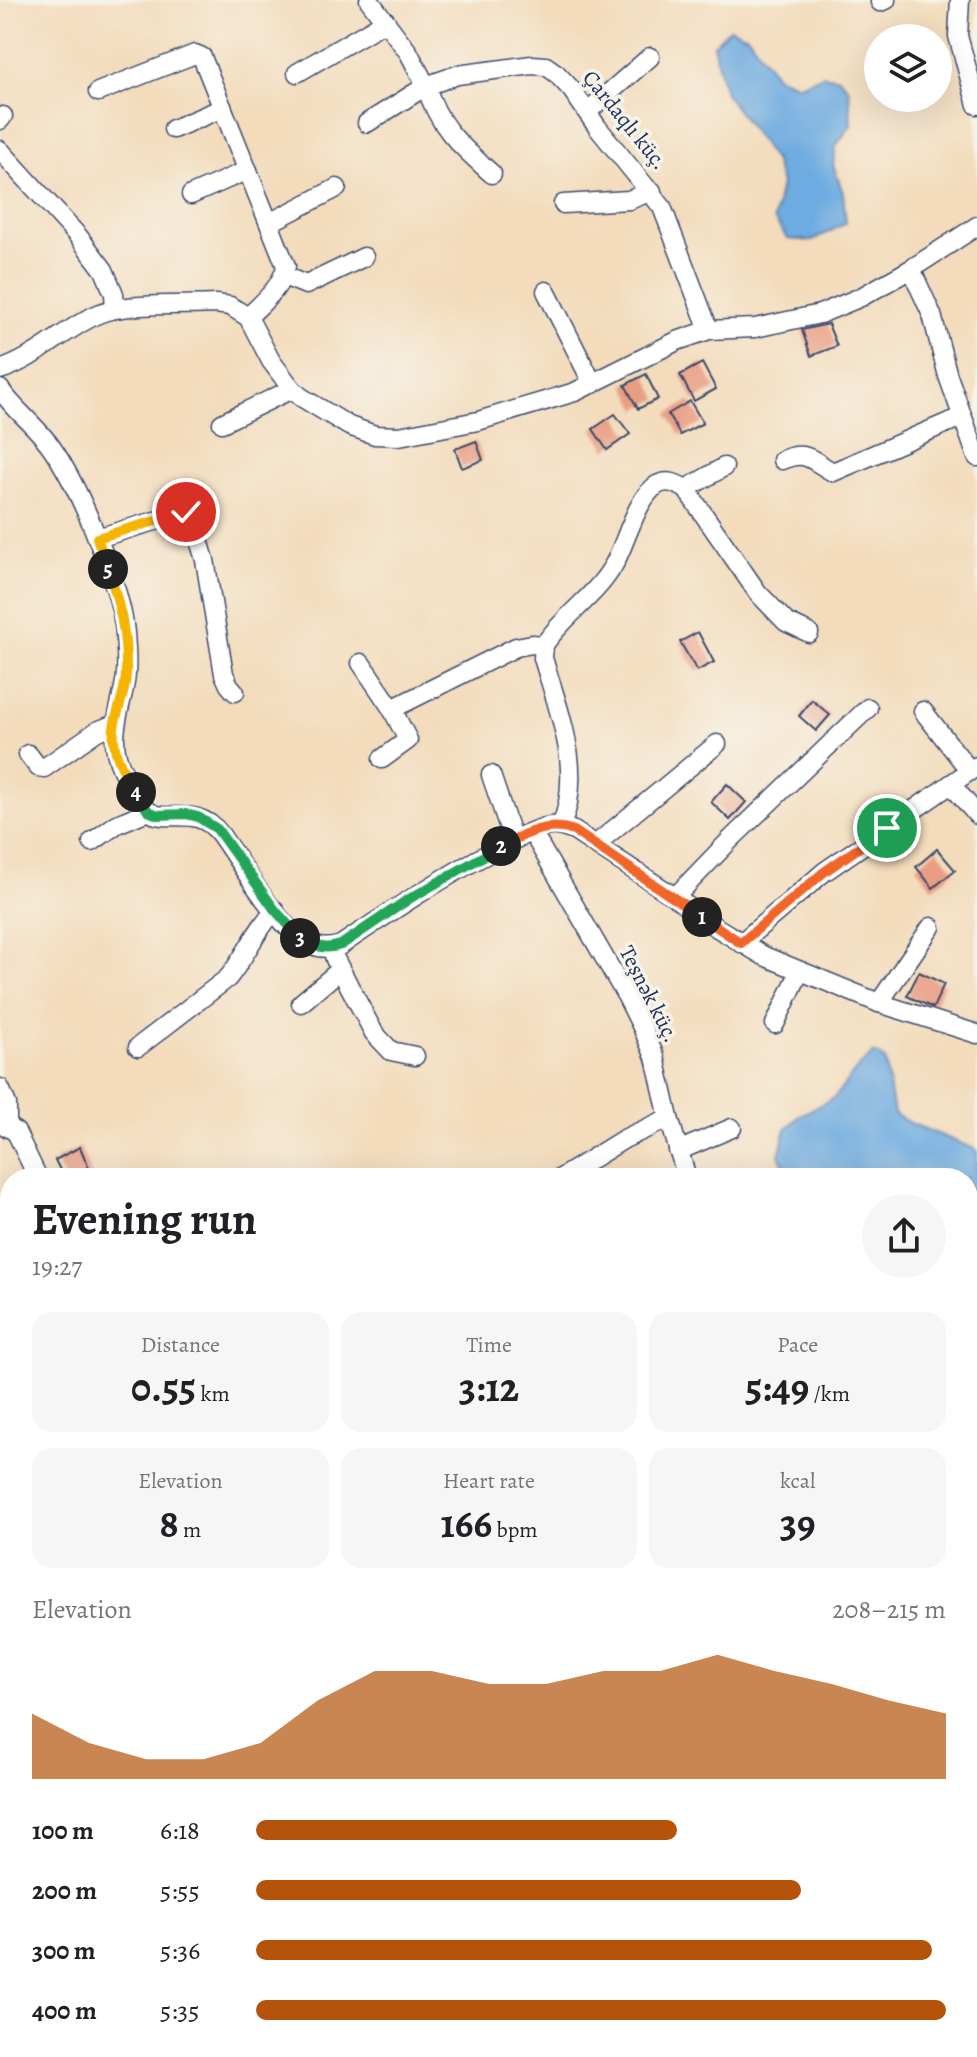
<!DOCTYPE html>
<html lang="en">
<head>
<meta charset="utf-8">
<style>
	:root { --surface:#fff; --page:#f6f6f6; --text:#202124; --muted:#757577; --accent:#b45309 }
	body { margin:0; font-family:Alegreya,serif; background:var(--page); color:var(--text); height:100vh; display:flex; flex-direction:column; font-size:30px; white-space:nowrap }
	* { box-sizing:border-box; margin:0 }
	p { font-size:26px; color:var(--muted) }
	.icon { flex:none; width:44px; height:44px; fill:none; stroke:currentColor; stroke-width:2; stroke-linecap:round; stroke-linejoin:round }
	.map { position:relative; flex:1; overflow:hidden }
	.side { position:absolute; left:0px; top:1168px; width:978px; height:890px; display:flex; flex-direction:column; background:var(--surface); border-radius:32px 32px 0 0; box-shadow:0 8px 32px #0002 }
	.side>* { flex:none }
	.tools { position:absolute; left:864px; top:24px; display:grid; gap:16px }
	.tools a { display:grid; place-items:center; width:88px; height:88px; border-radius:50%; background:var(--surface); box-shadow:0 8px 32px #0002; font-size:40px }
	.pin { position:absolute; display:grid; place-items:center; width:68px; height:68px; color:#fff; margin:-34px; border:4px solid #fff; border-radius:50%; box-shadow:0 2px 8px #0007 }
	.km { position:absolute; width:40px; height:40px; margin:-20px; border-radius:50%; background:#222; color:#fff; font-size:22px; line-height:40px; text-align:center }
	.round { display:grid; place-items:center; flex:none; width:84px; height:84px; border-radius:42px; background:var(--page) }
	.headline { display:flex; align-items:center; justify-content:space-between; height:136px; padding:0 32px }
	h1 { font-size:44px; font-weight:700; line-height:60px }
	.metrics { display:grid; grid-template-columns:repeat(3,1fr); gap:12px; height:136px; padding:8px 32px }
	.metrics div { display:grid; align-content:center; border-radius:20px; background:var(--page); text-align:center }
	.metrics b { font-size:40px; font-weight:700 }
	.metrics small { font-size:22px; font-weight:400 }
	.metrics p { font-size:22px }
	.chart { height:224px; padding:16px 32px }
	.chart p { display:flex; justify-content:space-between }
	.chart svg { width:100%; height:144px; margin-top:8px; fill:var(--accent); opacity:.7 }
	ul { padding:0 32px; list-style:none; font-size:26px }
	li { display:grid; grid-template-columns:128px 96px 1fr; align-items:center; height:60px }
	li i { height:20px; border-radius:10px; background:var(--accent) }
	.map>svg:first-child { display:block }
</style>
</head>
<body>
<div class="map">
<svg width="977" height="2057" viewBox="0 0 977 2057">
	<rect width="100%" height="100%" fill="#f7f3e8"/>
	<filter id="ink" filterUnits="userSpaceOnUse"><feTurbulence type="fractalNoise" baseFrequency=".0125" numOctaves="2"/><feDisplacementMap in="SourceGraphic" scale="16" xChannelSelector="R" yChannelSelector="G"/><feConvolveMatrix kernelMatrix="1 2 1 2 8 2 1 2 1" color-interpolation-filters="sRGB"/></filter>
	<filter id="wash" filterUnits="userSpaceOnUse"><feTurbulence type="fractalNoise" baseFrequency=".006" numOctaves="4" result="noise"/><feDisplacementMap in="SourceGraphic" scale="32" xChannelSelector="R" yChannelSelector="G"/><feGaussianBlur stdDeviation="1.8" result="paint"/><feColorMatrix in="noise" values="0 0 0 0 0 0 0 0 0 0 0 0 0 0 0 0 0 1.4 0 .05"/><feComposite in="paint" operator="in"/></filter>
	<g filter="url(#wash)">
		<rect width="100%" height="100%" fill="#f3dbbb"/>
		<g fill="#6eabe0" stroke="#446d9f" stroke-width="2">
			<polygon points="730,28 748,36 776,76 799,85 823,75 839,78 849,89 851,125 836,146 833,165 843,193 846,223 812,241 788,239 774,219 781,184 774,160 725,93 713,45"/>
			<polygon points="874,1053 885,1060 894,1114 910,1123 977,1150 977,1419 968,1409 968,1178 790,1178 779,1155 786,1129 800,1115 834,1098 856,1070"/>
		</g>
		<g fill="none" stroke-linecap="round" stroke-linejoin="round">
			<polyline stroke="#6eabe0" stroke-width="5" points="968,2011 977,2006"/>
		</g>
		<g id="blocks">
			<g fill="#e99e84">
				<polygon points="828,324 837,346 811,356 802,330"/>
				<polygon points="702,363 716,389 694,401 680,375"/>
				<polygon points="646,374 658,399 638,409 625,385"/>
				<polygon points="690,401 703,423 680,435 668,414"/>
				<polygon points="615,414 630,434 607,450 593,429"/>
				<polygon points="476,441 483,460 462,468 455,449"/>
				<polygon points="698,632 714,662 697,671 680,642"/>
				<polygon points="812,700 830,715 816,731 799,716"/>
				<polygon points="727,784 746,802 730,820 711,802"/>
				<polygon points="937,849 955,870 933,888 916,867"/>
				<polygon points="919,972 944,984 933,1008 907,996"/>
				<polygon points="80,1147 93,1178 64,1178 55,1160"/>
			</g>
		</g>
	</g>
	<g filter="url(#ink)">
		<use href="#blocks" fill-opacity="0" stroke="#3b496c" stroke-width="2"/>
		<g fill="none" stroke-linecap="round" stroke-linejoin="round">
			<g stroke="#3b496c" stroke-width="21">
				<g id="minor">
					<polyline points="369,0 409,53 426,86 457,75 532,65 546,66 556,73 571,89 598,128 662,207 709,330"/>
					<polyline points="960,0 958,36 977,105"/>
					<polyline points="880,2 886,0"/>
					<polyline points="297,73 386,21"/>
					<path d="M98,92L195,54L202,57L286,266C282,287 262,303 248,317"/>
					<polyline points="587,112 650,57"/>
					<polyline points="0,120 3,116"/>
					<path d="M367,123L426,86C439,128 460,145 492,174"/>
					<polyline points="173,129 223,108"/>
					<polyline points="0,150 78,236 104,270 114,294 115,309"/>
					<polyline points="191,195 248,170"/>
					<polyline points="563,204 629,200 652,191"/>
					<polyline points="269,223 337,188"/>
					<polyline points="911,269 932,315 948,376 977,457"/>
					<polyline points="284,276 306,285 364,257"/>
					<polyline points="546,291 593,384"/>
					<path d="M0,370C37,358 63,330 98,314C124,302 185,306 216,304L230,306L248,317L271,361L292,389L301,397L349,426L375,435L399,436L478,421L575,392L677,341L709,330L755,328L820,314L861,297L911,269L977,226"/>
					<path d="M0,389C15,411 37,426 52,448C79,487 121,586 125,633C126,648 128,666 125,682C120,713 107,738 122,770C128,781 138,803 148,811C166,825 197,803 220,834C240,862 275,921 301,939C314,948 328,950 341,945C393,910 444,876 499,848C514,840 533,829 550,826C559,825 566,828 574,831L675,897L714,926L764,956L879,1003L977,1034"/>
					<polyline points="222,423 292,389"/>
					<path d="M782,460C807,449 812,461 833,472L961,417"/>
					<polyline points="686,489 724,467"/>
					<polyline points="97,538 186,512 191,514 205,560 224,674 229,685 235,692"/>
					<polyline points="361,663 392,709 408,740 382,759"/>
					<polyline points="392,709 516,647 532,644 544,645"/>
					<polyline points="923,711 970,771"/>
					<polyline points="28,754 38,767 44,768 97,731 115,724"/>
					<polyline points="491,775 513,840"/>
					<polyline points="951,784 977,815"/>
					<path d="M561,826C584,771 559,712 543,658L544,645C563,616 595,597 613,566C626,544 636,498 657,485C668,479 677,484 686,489L758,593L786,622L809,633"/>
					<polyline points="532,832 627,997 643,1029 655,1057 669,1118 624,1139 561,1178"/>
					<polyline points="92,842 117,824 148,811"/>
					<polyline points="595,845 717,744"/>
					<polyline points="675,897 731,839 868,708"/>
					<polyline points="741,943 824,872 977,766"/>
					<polyline points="332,948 335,959 374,1033 391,1051 415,1056"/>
					<polyline points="301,1003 340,970"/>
					<polyline points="879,1003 931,927"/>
					<polyline points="775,1024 800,971"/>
					<path d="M138,1047L228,978C246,956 255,931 275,910"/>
					<polyline points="0,1088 7,1104 7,1125"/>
					<polyline points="669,1118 687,1178"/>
					<polyline points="0,1123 16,1132 38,1178"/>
					<polyline points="678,1151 732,1128"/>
					<polyline points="0,1352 10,1349"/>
					<polyline points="0,1514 10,1509"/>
					<polyline points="968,1711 977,1708"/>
					<polyline points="968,1831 977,1839"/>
					<polyline points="0,1835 10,1849"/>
					<polyline points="94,2048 98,2057"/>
					<polyline points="378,2048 381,2057"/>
					<polyline points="865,2048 868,2057"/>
					<polyline points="496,2057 505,2048"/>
				</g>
			</g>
			<use href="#minor" stroke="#fff" stroke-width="18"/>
		</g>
	</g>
	<g fill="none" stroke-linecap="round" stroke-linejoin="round" filter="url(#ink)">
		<g stroke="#fff" stroke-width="16">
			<polyline id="split-1" points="702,917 741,943 824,872 887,828"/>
		</g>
		<g stroke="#fff" stroke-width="16">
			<path id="split-2" d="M501,846C525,834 548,821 574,831L702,917"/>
		</g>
		<g stroke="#fff" stroke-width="16">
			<path id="split-3" d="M300,938C314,947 326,950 341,945L409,899L501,846"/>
		</g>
		<g stroke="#fff" stroke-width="16">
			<polyline id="split-4" points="136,792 148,811 158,815 186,814 198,817 217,829 275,910 300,938"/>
		</g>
		<g stroke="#fff" stroke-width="16">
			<path id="split-5" d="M108,569C120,604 127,636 126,673C126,690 119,706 115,722C109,749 123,771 136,792"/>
		</g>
		<g stroke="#fff" stroke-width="16">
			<polyline id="split-6" points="108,569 97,538 186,512"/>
		</g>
		<use href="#split-1" stroke="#f0652b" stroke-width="10"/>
		<use href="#split-2" stroke="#f0652b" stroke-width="10"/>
		<use href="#split-3" stroke="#22a559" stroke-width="10"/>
		<use href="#split-4" stroke="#22a559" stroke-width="10"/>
		<use href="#split-5" stroke="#f5b400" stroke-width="10"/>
		<use href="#split-6" stroke="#f5b400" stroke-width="10"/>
	</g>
	<g text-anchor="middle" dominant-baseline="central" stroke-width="7" stroke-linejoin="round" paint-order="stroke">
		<g font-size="22" fill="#1b2f5e" stroke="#f7f3e8">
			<text transform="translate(625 120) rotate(51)">Çardaqlı küç.</text>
			<text transform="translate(649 994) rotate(63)">Teşnək küç.</text>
		</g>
	</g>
</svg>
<div class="tools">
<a><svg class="icon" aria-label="layers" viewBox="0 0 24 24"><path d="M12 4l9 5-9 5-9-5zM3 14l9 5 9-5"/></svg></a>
</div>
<div class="pin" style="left:887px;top:828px;background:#1e9e55"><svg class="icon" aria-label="arrive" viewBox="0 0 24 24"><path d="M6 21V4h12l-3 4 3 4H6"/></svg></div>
<div class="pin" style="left:186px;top:512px;background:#d93025"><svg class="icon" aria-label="check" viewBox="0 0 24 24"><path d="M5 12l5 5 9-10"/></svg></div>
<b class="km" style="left:702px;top:917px">1</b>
<b class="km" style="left:501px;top:846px">2</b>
<b class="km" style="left:300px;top:938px">3</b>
<b class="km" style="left:136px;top:792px">4</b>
<b class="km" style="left:108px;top:569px">5</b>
<section class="side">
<div class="headline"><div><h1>Evening run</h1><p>19:27</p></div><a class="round"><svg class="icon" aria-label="share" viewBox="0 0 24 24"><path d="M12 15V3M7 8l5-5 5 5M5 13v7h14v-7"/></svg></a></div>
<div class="metrics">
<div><p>Distance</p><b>0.55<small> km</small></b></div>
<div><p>Time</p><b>3:12</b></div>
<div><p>Pace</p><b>5:49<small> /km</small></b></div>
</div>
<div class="metrics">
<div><p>Elevation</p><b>8<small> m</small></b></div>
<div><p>Heart rate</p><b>166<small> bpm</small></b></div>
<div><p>kcal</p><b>39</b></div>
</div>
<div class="chart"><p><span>Elevation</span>208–215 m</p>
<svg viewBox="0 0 160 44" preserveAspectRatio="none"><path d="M0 44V24L10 33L20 38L30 38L40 33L50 20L60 11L70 11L80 15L90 15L100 11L110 11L120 6L130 11L140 15L150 20L160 24V44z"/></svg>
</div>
<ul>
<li><b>100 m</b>6:18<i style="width:61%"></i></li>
<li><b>200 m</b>5:55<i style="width:79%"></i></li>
<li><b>300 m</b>5:36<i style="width:98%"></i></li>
<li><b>400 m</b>5:35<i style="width:100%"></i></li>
</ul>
</section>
</div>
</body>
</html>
